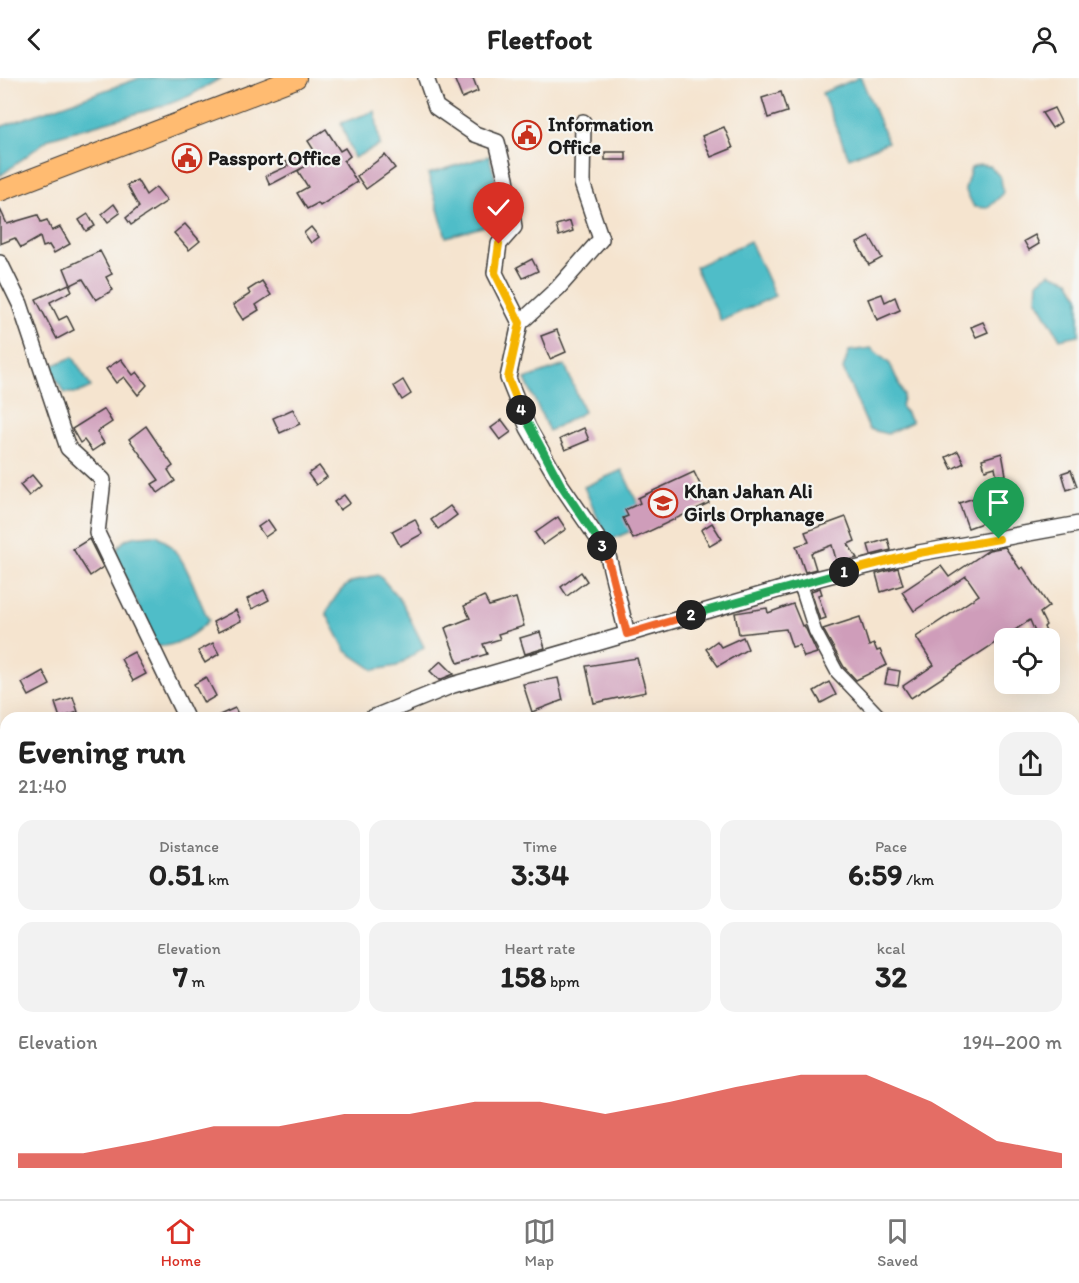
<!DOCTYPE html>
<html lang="en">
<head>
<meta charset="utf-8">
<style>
	:root { --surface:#fff; --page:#f2f2f2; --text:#222; --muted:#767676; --line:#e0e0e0; --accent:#d93025 }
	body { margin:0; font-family:Itim,sans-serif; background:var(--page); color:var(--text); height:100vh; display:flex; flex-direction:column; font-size:22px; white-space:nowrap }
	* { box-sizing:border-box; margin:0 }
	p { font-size:20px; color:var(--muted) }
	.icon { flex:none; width:33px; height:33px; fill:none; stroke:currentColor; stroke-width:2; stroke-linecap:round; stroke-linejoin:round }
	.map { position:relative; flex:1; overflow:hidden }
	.panel { position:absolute; left:0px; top:634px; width:1080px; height:488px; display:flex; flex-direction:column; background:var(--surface); border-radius:18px 18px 0 0; box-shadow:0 6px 24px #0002 }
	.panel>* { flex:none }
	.tools { position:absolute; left:994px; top:550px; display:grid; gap:12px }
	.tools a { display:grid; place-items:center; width:66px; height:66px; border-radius:12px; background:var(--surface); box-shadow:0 6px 24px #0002; font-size:30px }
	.pin { position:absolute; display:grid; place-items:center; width:51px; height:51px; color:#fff; margin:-62px -26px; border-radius:50% 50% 50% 0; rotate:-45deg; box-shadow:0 0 6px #0007 }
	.pin .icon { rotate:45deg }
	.km { position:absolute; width:30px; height:30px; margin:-15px; border-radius:50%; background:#222; color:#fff; font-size:16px; line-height:30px; text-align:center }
	.round { display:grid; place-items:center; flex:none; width:63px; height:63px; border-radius:18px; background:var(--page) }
	.head { display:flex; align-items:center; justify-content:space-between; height:102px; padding:0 18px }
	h1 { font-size:33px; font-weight:700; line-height:45px }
	.stats { display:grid; grid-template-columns:repeat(3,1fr); gap:9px; height:102px; padding:6px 18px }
	.stats div { display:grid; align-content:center; border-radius:15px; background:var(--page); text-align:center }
	.stats b { font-size:30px; font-weight:700 }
	.stats small { font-size:16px; font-weight:400 }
	.stats p { font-size:16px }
	.chart { height:168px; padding:12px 18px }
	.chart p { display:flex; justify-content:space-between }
	.chart svg { width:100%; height:108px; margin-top:6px; fill:var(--accent); opacity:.7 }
	header { display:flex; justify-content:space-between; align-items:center; height:78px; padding:0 18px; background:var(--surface); font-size:27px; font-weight:700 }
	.tab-bar { display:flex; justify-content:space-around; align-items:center; height:84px; border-top:2px solid var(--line); background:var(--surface); font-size:16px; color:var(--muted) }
	.tab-bar a { display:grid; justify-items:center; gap:3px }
	.tab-bar .current { color:var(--accent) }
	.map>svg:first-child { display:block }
</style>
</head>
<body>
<header><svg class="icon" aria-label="back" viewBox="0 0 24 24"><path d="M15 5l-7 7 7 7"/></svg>Fleetfoot<svg class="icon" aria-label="person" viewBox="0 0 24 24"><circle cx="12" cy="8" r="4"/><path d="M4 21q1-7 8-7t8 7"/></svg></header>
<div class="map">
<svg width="1079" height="1121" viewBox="0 0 1079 1121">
	<rect width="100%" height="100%" fill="#f6f6f2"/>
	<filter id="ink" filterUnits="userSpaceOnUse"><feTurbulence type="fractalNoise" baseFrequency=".0167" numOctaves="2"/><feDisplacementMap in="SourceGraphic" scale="12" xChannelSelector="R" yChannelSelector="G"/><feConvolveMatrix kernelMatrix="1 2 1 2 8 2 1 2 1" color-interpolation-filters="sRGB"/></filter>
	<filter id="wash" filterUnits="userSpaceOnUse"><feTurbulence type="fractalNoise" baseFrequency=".008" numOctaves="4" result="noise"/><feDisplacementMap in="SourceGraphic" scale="24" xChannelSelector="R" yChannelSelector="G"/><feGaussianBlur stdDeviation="1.35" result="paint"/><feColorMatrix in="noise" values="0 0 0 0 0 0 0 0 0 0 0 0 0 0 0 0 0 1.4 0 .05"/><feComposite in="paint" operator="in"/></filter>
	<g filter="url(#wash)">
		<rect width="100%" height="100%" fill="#f5e4cf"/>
		<polygon fill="#f2cfe1" points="6,720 6,830 0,835 0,721"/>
		<g fill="#4fbdc8" stroke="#366c72" stroke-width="1.5">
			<polygon points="140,0 221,0 189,18 166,27 50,60 0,98 0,49"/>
			<polygon points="858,0 861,0 888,64 849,80 822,15"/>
			<polygon points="375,33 380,67 354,80 341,45"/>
			<polygon points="489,78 507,142 446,159 428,96"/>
			<polygon points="979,87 990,88 1001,100 1003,116 988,130 974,129 965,111 971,90"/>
			<polygon points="750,163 775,218 721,243 695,189"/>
			<polygon points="1050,195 1069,202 1079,219 1079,257 1060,261 1037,222 1038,204"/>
			<polygon points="871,270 890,286 904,317 901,328 912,344 887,356 869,351 843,291 849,273"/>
			<polygon points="73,279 91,309 78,315 65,315 49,289"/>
			<polygon points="565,287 584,334 549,353 525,301"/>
			<polygon points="622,392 647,446 608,463 584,409"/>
			<path d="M157,457C188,476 193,512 209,542C197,555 176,570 156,568L115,477C122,456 136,458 157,457Z"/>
			<path d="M379,497L401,523L424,569L397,588L374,592L346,573L326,535C341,507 348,502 379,497Z"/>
			<polygon points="1079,695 1079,991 1074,992 1074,696"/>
		</g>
		<g id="blocks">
			<g fill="#cf9dba">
				<polygon points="454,0 473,0 478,13 462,20"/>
				<polygon points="781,14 787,34 768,40 762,20"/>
				<polygon points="1054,30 1061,44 1052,50 1042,35"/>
				<polygon points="724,49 733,70 711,79 702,58"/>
				<polygon points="326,51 340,73 345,70 350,78 344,83 357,104 320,128 318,125 307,131 297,115 308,109 298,93 304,89 270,107 266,98 288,88 286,84 298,77 301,83 309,79 312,84 319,80 308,63"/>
				<rect x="605" y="74" width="21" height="8"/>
				<polygon points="385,77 395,90 366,111 357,98"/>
				<polygon points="137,102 146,117 156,109 167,123 131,147 126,140 139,129 127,107"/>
				<polygon points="114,126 120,135 108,144 102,136"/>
				<polygon points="0,131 7,146 38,137 41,144 47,142 52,153 60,149 70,166 54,175 49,167 43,169 40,159 21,170 15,160 0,166"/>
				<polygon points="88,136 95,148 86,153 79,142"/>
				<polygon points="570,143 573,153 559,158 556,147"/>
				<polygon points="185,146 200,163 189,172 174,155"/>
				<polygon points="311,149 319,159 311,165 304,155"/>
				<polygon points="1035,157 1039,166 1029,172 1024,163"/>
				<polygon points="870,159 882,180 869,187 857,165"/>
				<polygon points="100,173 112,196 106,199 113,212 96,222 83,201 71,207 64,190"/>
				<polygon points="532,181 538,193 523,200 517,189"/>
				<polygon points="262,203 271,217 256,227 259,232 243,242 233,227 250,216 248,212"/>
				<polygon points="69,206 72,213 50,224 59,242 67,238 74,252 57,261 36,221"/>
				<polygon points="882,216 885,224 895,219 900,232 877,242 868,221"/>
				<polygon points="983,244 988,254 976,259 971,249"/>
				<polygon points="557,252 566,274 550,281 541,258"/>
				<polygon points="121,281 133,297 137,294 147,307 138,317 124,299 116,305 106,291"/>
				<polygon points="403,302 411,316 402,322 394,308"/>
				<polygon points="104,331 112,344 97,354 104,365 92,373 84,362 80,365 72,351"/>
				<polygon points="293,331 300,346 280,355 273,340"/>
				<polygon points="502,342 511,354 500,362 491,350"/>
				<polygon points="146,348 173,388 168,392 175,403 158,415 152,406 159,402 129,361"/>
				<polygon points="584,350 589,362 565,372 560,361"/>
				<polygon points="958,373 964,385 952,391 946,379"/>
				<polygon points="1002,375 1006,397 997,399 995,389 985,392 982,381"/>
				<polygon points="319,388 327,399 316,407 308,396"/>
				<polygon points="1071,392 1077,408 1067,412 1062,395"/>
				<polygon points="694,394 709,425 633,461 623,440 628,438 625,432 640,425 638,420"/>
				<polygon points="32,397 41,408 29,418 20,407"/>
				<polygon points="344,417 350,425 340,432 334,424"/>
				<polygon points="974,420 985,438 980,440 982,445 968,450 959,425"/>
				<polygon points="450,428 457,437 438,451 431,442"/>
				<polygon points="558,439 566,451 543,467 535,455"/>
				<polygon points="846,439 855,463 848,466 857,480 837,485 832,467 811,475 816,491 805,494 796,468 809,464 805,454"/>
				<polygon points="415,441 422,456 400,468 392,453"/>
				<polygon points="268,442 275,452 265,459 258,449"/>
				<polygon points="712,445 722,461 710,468 701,452"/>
				<polygon points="89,461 103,489 90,498 73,471"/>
				<polygon points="888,461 891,472 871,477 868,467"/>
				<polygon points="1005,469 1020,491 1023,489 1049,528 1040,535 1046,547 1044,549 1049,561 1038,561 1030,542 911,620 903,608 934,587 916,559 979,517 966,498 914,533 902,514 941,488 949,499 989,472"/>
				<polygon points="898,490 903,507 881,514 876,496"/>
				<polygon points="581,494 587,503 567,518 561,509"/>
				<polygon points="820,510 822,516 818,517 826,540 820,542 811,513"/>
				<polygon points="264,512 269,522 252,531 247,521"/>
				<polygon points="484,518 489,528 516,520 524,548 498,556 500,561 483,566 487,576 458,585 445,550 470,540 464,528"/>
				<polygon points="793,526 802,548 804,547 817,575 804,579 799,567 792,569 786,551 739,556 735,535 767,530 768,535"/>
				<polygon points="236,532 241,543 218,554 213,544"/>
				<polygon points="860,539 869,568 874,566 877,573 880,572 887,587 856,602 844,589 823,551"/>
				<polygon points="540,554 545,570 525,576 520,560"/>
				<polygon points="743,559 748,571 718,588 706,571 717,563 721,569"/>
				<polygon points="213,565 219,576 205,585 198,573"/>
				<polygon points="134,574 146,596 133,603 121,581"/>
				<polygon points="637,580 646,614 594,625 586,588"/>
				<polygon points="441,583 454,596 439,602 430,593"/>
				<polygon points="888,591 900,593 898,608 885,606"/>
				<polygon points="43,593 50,607 29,618 22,605"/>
				<polygon points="206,599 216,618 204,625 194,606"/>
				<polygon points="558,600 563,622 532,634 523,606"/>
				<polygon points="829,604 836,617 821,625 814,613"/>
				<polygon points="73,619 78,634 60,640 55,625"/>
				<polygon points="235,630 240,640 213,640"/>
			</g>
		</g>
	</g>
	<g filter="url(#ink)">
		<use href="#blocks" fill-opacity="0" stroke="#3d3a37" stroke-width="1.5"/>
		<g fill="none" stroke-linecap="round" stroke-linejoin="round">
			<g stroke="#3d3a37" stroke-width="15">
				<polyline id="minor" points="800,506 815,553 837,594 881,640"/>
			</g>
			<g stroke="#3d3a37" stroke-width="18">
				<g id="tertiary">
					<polyline points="426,0 436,29 475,56 497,64 506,100 514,149 499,166 495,195 520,245 508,300 528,350 561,407 607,474 627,556"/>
					<polyline points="0,185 20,226 68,370 103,402 97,455 186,640"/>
					<polyline points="520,245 558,210 601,161 582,105 583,44"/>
					<polyline points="372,640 453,607 819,500 919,475 1079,446"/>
					<polyline points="0,795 6,793"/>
					<polyline points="1074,1048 1079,1046"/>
					<polyline points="918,1121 923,1116"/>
				</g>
			</g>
			<g stroke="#3d3a37" stroke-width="22">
				<polyline id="trunk" points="0,113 296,0"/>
			</g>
			<use href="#minor" stroke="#fff" stroke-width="12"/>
			<use href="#tertiary" stroke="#fff" stroke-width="15"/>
			<use href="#trunk" stroke="#ffbb71" stroke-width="20"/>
		</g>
	</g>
	<g fill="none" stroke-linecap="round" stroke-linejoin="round" filter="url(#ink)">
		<g stroke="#fff" stroke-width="12">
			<polyline id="split-1" points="844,494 919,475 999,461"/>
		</g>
		<g stroke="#fff" stroke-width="12">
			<polyline id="split-2" points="691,537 844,494"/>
		</g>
		<g stroke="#fff" stroke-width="12">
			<polyline id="split-3" points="602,468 606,474 627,556 691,537"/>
		</g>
		<g stroke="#fff" stroke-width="12">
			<polyline id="split-4" points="521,332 561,407 602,468"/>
		</g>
		<g stroke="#fff" stroke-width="12">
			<polyline id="split-5" points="499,166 495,195 520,245 508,300 521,332"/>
		</g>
		<use href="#split-1" stroke="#f5b400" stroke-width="8"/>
		<use href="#split-2" stroke="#22a559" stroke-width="8"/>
		<use href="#split-3" stroke="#f0652b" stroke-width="8"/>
		<use href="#split-4" stroke="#22a559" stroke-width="8"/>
		<use href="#split-5" stroke="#f5b400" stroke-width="8"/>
	</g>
	<defs>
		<g id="civic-ring" transform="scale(1.5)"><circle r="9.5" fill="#f6f6f2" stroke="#c8321e" stroke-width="1.5"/><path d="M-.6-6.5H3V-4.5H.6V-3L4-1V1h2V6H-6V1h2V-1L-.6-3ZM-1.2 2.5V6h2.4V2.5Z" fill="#c8321e"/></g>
		<g id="school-ring" transform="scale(1.5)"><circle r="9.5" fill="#f6f6f2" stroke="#c8321e" stroke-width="1.5"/><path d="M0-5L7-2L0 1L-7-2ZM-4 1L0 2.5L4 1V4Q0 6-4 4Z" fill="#c8321e"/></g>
	</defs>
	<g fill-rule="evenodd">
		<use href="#civic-ring" x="527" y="57"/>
		<use href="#civic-ring" x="187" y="80"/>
		<use href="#school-ring" x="663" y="425"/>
	</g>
	<g text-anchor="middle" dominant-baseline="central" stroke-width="4.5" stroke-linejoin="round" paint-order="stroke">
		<g font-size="20" font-weight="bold" fill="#1c1c1c" stroke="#f6f6f2" text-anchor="start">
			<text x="548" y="46">Information<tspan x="548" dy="23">Office</tspan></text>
			<text x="208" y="80">Passport Office</text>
			<text x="684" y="413">Khan Jahan Ali<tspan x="684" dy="23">Girls Orphanage</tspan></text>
		</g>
	</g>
</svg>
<div class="tools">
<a><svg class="icon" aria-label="locate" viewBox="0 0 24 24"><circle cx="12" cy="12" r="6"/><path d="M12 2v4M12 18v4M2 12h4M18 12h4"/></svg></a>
</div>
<div class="pin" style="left:999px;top:461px;background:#1e9e55"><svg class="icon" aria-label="arrive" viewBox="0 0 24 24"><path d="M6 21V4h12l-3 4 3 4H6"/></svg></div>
<div class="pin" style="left:499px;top:166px;background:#d93025"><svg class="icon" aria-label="check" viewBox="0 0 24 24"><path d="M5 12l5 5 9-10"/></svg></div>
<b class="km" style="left:844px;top:494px">1</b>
<b class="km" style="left:691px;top:537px">2</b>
<b class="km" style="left:602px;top:468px">3</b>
<b class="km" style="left:521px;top:332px">4</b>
<section class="panel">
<div class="head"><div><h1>Evening run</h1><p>21:40</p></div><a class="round"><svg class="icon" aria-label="share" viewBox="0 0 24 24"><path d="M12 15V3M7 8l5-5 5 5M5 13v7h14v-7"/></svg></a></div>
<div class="stats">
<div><p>Distance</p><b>0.51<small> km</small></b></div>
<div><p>Time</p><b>3:34</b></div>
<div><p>Pace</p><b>6:59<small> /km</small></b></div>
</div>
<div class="stats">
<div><p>Elevation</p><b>7<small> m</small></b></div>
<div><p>Heart rate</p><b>158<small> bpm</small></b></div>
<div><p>kcal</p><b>32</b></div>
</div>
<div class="chart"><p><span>Elevation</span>194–200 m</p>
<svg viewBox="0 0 160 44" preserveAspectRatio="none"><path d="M0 44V38L10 38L20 33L30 27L40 27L50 22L60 22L70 17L80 17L90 22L100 17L110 11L120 6L130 6L140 17L150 33L160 38V44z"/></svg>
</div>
</section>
</div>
<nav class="tab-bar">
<a class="current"><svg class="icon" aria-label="home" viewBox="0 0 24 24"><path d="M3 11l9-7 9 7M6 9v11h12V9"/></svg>Home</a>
<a><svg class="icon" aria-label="map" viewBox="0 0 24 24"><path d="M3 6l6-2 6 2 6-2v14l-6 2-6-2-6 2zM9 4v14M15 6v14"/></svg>Map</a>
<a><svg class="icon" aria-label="saved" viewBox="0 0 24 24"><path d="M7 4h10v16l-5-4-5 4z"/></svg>Saved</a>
</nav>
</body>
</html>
